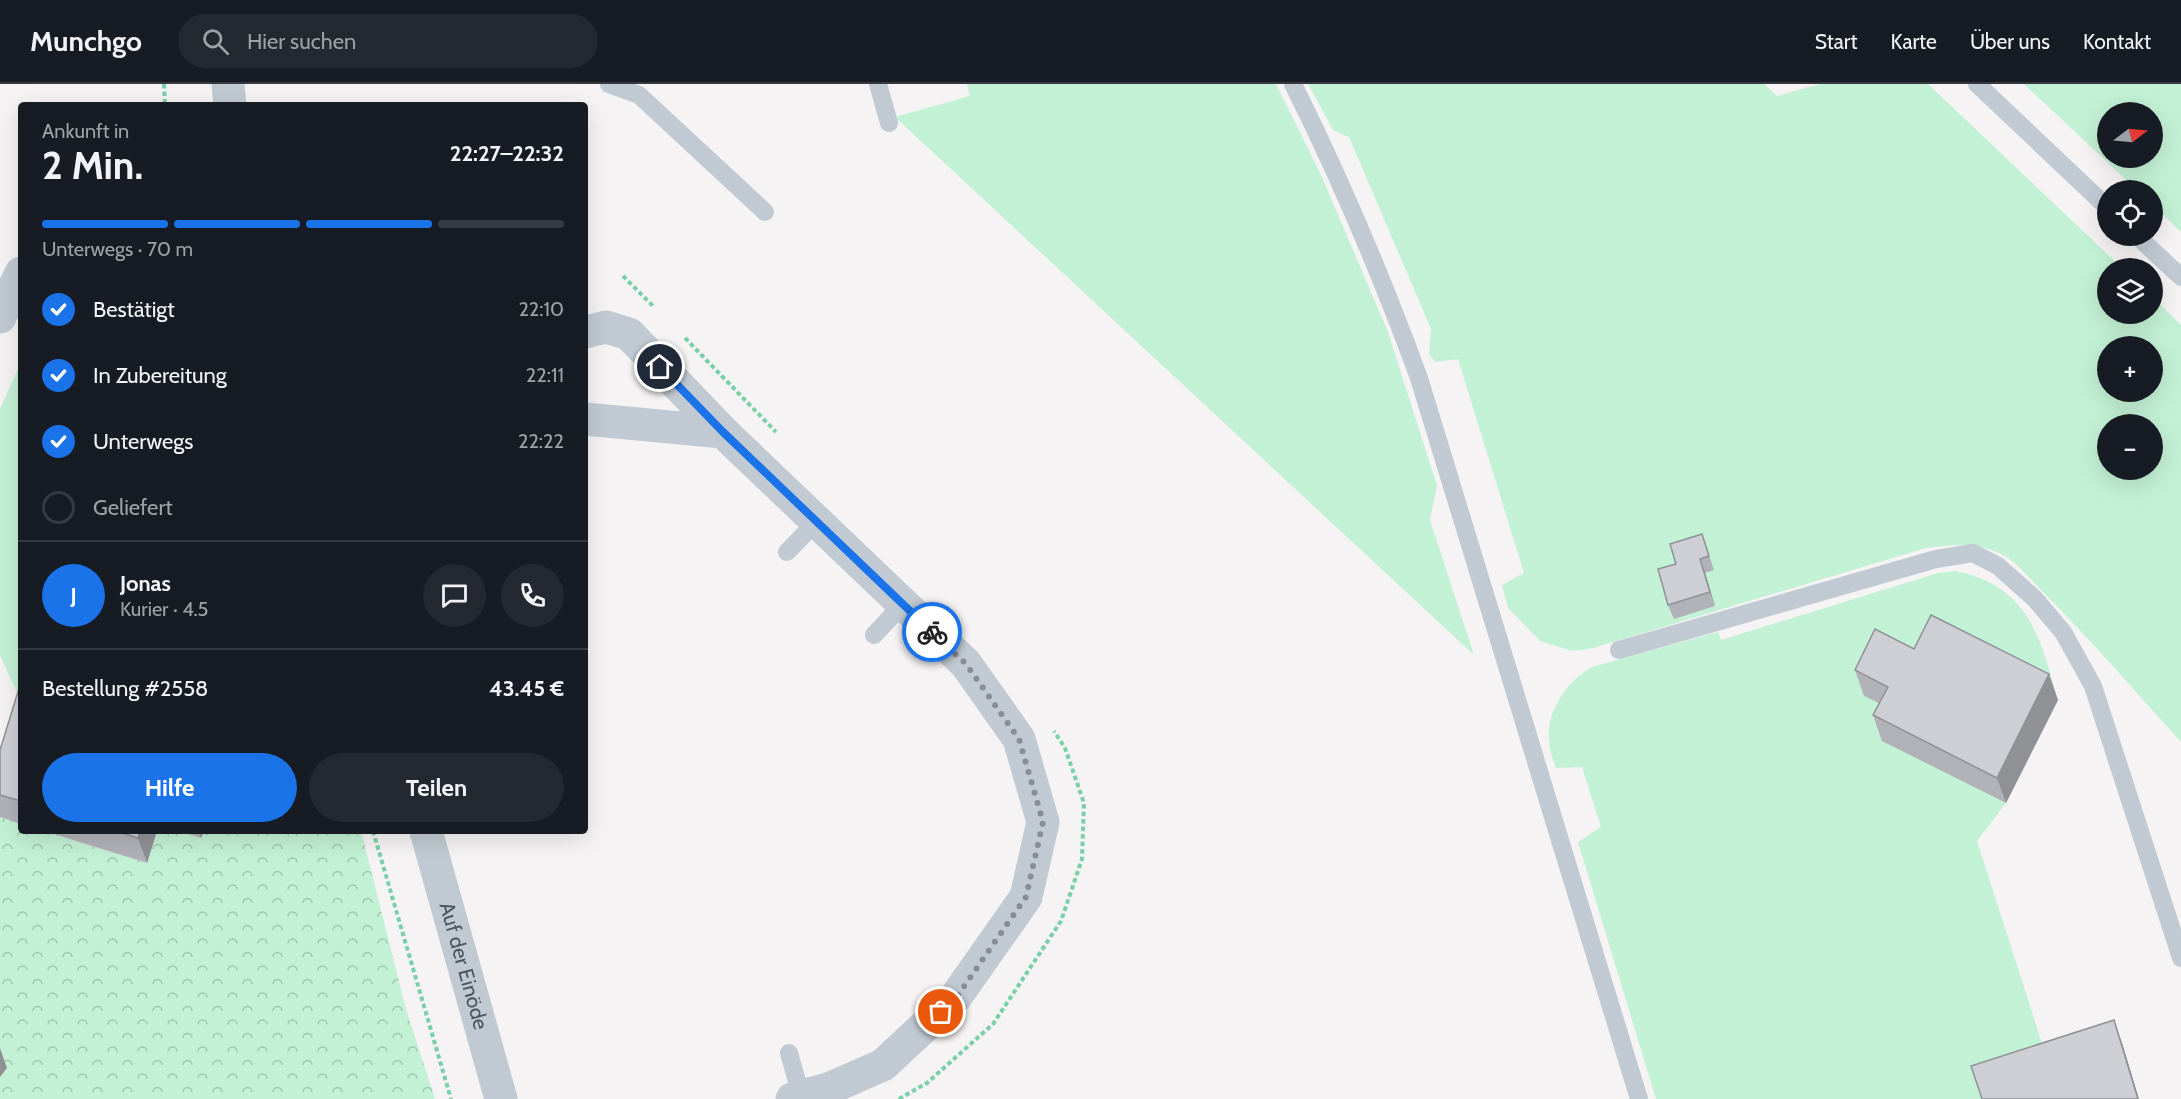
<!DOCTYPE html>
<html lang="de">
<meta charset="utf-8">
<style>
:root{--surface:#171b24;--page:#242831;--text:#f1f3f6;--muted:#9ea1a6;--line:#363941;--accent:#1a73e8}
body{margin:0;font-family:Cabin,sans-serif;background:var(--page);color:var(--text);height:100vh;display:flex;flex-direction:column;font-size:22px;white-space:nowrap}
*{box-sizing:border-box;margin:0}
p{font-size:20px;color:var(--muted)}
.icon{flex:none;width:33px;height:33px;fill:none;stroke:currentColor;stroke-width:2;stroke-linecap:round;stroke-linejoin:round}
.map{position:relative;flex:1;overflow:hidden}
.sheet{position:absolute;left:18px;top:18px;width:570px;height:732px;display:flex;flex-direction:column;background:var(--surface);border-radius:6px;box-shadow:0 6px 24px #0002}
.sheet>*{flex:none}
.needle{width:39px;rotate:74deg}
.tools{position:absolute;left:2097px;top:18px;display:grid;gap:12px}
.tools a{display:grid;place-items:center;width:66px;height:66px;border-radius:50%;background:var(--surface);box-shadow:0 6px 24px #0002;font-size:30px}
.pin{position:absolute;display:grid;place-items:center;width:51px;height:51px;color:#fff;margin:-26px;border:3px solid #fff;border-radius:50%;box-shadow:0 2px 6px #0007}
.courier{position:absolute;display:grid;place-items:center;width:60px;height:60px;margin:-30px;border:4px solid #1a73e8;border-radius:50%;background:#fff;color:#222;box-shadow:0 2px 8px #0007}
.headline em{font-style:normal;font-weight:700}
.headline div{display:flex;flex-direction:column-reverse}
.headline{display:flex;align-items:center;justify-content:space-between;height:102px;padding:0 24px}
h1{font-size:39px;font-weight:700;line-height:45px}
.bar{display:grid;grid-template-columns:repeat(4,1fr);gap:9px 6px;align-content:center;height:72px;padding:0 24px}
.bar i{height:8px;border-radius:4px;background:var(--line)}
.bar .on{background:var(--accent)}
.bar p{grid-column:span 4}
.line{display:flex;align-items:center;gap:15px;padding:0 24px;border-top:2px solid var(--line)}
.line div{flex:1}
.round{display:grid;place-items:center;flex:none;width:63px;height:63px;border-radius:32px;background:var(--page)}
ol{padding:0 24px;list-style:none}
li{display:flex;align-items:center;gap:18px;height:66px}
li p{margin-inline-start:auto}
li .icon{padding:6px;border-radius:50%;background:var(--accent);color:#fff;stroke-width:4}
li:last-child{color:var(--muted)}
li i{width:33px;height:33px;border:3px solid var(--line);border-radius:50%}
.primary-button{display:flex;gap:12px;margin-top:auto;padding:12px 24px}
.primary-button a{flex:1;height:69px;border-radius:36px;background:var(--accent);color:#fff;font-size:24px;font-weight:700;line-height:69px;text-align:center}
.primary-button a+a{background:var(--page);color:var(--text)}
header{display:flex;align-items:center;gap:36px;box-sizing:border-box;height:84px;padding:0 30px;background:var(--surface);border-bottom:2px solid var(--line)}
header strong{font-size:28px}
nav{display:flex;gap:33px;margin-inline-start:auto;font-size:21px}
.search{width:420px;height:54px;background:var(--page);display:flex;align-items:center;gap:15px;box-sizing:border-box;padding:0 21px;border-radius:33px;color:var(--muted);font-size:22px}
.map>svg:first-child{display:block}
.green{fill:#c3f1d5;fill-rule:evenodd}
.forest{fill:url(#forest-crowns)}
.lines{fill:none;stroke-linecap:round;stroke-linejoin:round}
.path{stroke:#7ad0a6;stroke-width:4;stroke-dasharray:4.5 3;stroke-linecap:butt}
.service{stroke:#c1cad2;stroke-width:18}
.minor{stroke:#c1cad2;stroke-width:33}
.wall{fill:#b0b2b7}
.shaded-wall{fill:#909195}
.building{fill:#cdcfd5;stroke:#909195;stroke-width:1.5}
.done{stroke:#868d94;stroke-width:6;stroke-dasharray:0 10.8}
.route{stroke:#1a73e8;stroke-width:8}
.labels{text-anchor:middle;stroke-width:4.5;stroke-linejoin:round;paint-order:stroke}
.street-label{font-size:21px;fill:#4a5661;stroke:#fff}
</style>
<header>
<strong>Munchgo</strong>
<div class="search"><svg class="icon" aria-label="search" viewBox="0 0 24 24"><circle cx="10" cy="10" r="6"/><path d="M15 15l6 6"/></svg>Hier suchen</div>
<nav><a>Start</a><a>Karte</a><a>Über uns</a><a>Kontakt</a></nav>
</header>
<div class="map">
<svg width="2181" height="1015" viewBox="0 0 2181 1015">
<defs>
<pattern id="forest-crowns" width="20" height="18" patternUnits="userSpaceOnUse" patternTransform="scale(1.5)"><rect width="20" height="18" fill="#c3f1d5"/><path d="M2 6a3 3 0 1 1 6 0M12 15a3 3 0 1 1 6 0" fill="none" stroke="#a0c6b0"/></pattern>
</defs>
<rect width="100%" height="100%" fill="#f5f3f3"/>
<path class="green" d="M 967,0 L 1276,0 L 1321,91 L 1388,248 L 1437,402 L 1430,436 L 1474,571 L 895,33 L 970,12 Z
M 1308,0 L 1764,0 L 1777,12 L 1820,0 L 1928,0 L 2122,184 L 2108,184 L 2108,230 L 2152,230 L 2153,214 L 2181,241 L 2181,658 C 2135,607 2090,555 2042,507 C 2030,495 2016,477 2001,470 C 1977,458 1953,460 1926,464 L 1593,564 L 1572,567 L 1540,557 L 1508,524 L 1502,501 L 1524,489 L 1458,275 L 1436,278 L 1429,271 L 1431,245 L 1349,53 L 1333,46 ZM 2108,262 L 2152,262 L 2152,308 L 2108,308 ZM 2108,340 L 2152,340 L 2152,386 L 2108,386 Z
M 2024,0 L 2181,0 L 2181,148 L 2153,121 L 2152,106 L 2137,106 ZM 2108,28 L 2152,28 L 2152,74 L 2108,74 Z
M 21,278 L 21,618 L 0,571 L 0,325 Z
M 1956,487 C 2030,503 2039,552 2058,616 L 1941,556 L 1883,657 L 2006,719 L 1977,757 L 2050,984 L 1983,1015 L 1656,1015 L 1578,758 L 1601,743 L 1582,683 L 1556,684 C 1553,675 1549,666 1549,656 C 1546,627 1568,596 1592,583 L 1718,548 L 1721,556 L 1938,489 Z"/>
<path class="forest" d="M 0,733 L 21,740 L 21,747 L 44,747 L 147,779 L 157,747 L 178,747 L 201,754 L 204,747 L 361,747 L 406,925 L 435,1015 L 0,1015 L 0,993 L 7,984 L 0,978 Z"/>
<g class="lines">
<path class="path" d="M 164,0 L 165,21
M 623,192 L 654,223
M 685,254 L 776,348
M 373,747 L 451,1015
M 899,1015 L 927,999 L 993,940 L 1061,837 L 1082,775 L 1084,719 L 1065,664 L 1054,647"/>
<path class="service" d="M 609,0 L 639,11 L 765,128
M 878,0 L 889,39
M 1293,0 C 1341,96 1382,193 1419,294 L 1639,1015
M 1977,0 L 2108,124
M 2137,152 L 2181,193
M 787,468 L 816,438
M 874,551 L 903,520
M 1619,566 L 1936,475 L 1973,469 L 1998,482 L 2035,515 L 2063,548 L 2093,602 L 2181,874
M 789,969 L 802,1015"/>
<g class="minor">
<path d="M 228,0 L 230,21"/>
<path d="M 0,233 L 21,189"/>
<path d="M 585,248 L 606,243 L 629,250 L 723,348 L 966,580 L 1019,655 L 1043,738 L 1026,813 L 955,914 L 883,981 L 828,1005 L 792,1015"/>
<path d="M 585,335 L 723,348"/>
<path id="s1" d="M 426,747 L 501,1015"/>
</g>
</g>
<path class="wall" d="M 1702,450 L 1714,486 L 1705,489 L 1715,522 L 1674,535 L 1668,521 L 1676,480 Z
M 1914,565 L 2058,616 L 2006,719 L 1882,657 L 1873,631 L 1879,619 L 1864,612 L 1855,586 Z
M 21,598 L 21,740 L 0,733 L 0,666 Z
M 44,747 L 157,747 L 147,779 Z
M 178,747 L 204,747 L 201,754 Z"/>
<path class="shaded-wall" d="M 1700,475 L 1705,489 L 1715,522 L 1710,508 Z
M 2049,590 L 2058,616 L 2006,719 L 1997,694 Z
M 140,747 L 157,747 L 147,779 L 138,754 Z
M 199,747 L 204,747 L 201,754 Z
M 2114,936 L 2123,962 L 2139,1015 L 2138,1015 Z
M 0,964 L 7,984 L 0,993 Z"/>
<path class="building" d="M 1702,450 L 1709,472 L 1700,475 L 1710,508 L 1668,521 L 1658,485 L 1676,480 L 1670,460 Z
M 1931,531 L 2049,590 L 1997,694 L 1873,631 L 1888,603 L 1855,586 L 1875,545 L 1914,565 Z
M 21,598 L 21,717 L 0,711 L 0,666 Z
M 116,747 L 140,747 L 138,754 Z
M 2114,936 L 2138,1015 L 1982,1015 L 1971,982 Z"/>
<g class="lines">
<path class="done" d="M 932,548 L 966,580 L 1019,655 L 1043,738 L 1026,813 L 956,914 L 941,928"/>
<path class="route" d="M 660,283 L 723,348 L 932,548"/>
</g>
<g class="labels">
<g class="street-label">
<text dy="7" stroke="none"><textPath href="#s1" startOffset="140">Auf der Einöde</textPath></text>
</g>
</g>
</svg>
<div class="tools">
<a><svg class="needle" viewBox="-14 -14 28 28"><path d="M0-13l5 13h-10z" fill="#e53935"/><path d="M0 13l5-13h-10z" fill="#9ea1a6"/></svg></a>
<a><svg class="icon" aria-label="locate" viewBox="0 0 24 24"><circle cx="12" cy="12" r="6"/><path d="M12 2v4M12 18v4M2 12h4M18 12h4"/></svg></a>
<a><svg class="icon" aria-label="layers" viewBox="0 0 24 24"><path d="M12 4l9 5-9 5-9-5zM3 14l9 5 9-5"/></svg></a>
<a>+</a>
<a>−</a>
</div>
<div class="pin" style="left:941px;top:928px;background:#ea580c"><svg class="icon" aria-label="bag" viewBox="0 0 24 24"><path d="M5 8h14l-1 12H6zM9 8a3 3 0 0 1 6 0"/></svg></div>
<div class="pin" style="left:660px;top:283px;background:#1f2937"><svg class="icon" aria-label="home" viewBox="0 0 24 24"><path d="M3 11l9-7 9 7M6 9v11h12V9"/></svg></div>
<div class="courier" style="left:932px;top:548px"><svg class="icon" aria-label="bike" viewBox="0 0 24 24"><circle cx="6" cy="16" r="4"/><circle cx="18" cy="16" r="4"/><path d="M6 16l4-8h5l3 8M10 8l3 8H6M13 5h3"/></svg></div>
<section class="sheet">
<div class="headline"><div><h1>2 Min.</h1><p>Ankunft in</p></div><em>22:27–22:32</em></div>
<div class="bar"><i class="on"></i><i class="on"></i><i class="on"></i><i></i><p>Unterwegs · 70 m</p></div>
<ol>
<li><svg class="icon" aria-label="check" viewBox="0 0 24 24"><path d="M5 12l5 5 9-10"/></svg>Bestätigt<p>22:10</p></li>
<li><svg class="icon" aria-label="check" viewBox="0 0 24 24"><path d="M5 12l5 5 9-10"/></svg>In Zubereitung<p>22:11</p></li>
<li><svg class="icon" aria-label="check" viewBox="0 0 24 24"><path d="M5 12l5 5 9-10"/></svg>Unterwegs<p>22:22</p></li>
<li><i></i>Geliefert</li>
</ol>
<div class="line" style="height:108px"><b class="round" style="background:var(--accent);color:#fff">J</b><div><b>Jonas</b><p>Kurier · 4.5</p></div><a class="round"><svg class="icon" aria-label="chat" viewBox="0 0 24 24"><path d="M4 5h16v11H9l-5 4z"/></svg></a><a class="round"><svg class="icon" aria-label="phone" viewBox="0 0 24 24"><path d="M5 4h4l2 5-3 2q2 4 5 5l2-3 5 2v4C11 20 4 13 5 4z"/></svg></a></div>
<div class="line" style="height:78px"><div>Bestellung #2558</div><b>43.45 €</b></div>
<div class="primary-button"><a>Hilfe</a><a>Teilen</a></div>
</section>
</div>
